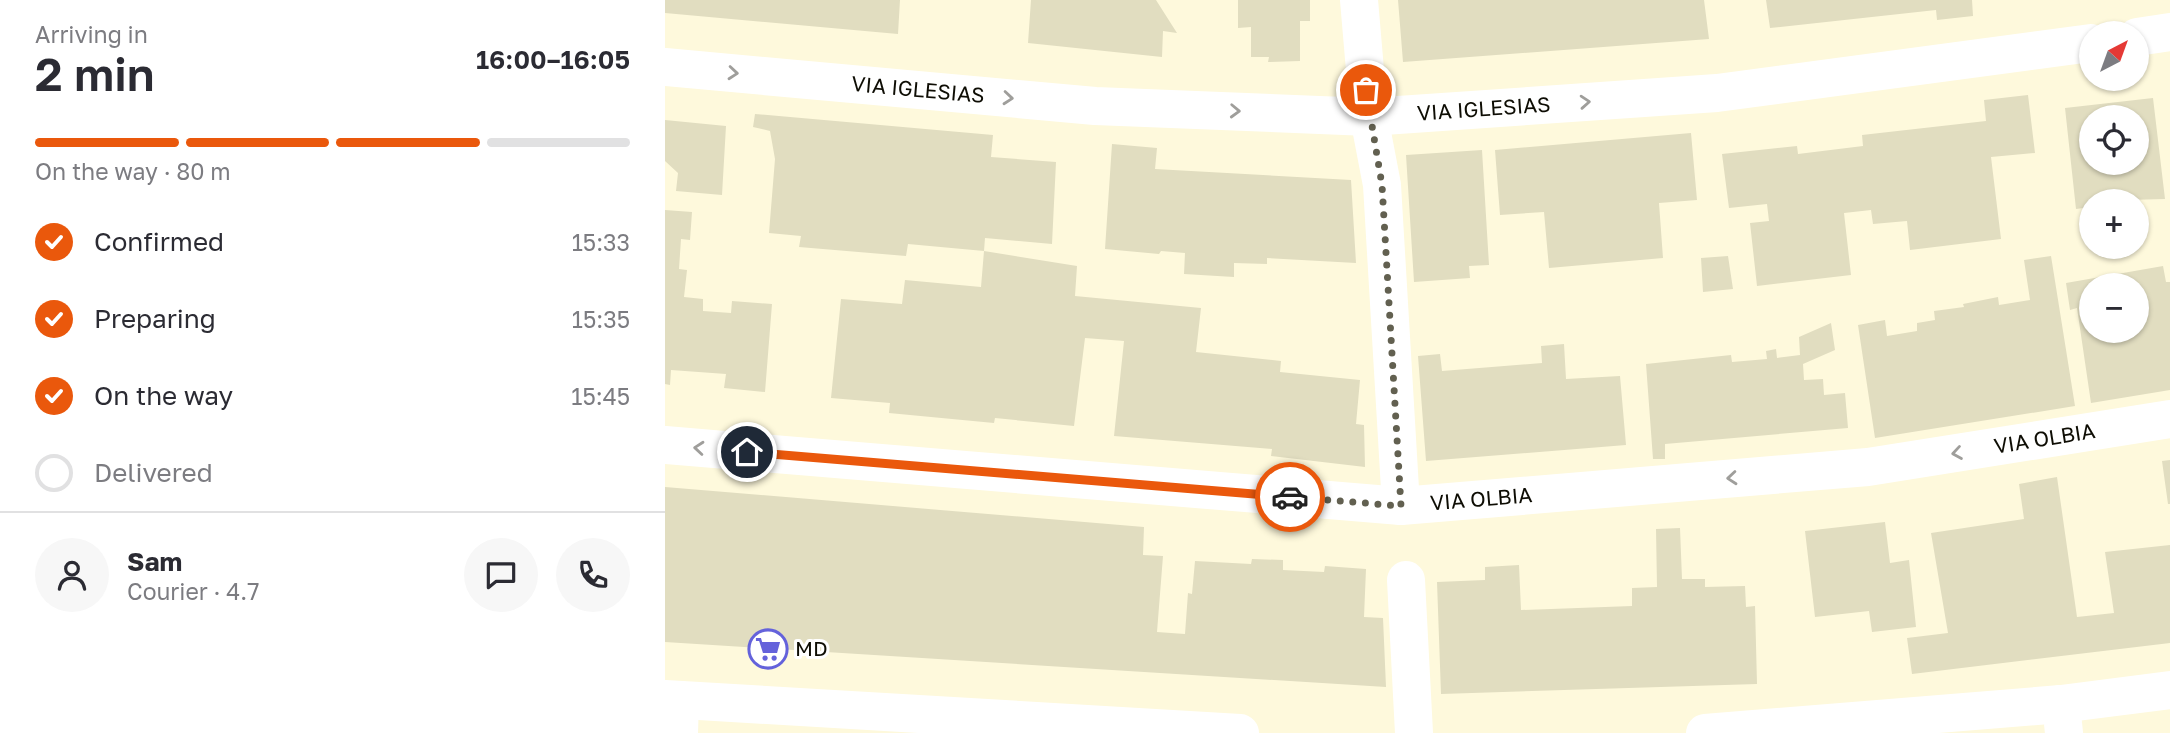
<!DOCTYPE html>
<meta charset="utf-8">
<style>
:root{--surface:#fff;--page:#f7f7f7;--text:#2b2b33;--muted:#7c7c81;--line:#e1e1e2;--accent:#ea580c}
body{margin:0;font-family:"Golos Text",sans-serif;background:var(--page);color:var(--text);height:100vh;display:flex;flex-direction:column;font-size:26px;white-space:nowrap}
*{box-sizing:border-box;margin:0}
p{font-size:23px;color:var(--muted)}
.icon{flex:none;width:38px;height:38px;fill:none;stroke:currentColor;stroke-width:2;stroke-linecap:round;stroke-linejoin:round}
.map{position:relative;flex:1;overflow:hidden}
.details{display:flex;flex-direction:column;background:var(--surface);width:665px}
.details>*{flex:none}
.needle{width:46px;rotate:41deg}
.fabs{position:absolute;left:1414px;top:21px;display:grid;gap:14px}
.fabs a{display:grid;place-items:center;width:70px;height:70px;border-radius:50%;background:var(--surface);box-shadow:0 2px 5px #0004;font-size:35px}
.pin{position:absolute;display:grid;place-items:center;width:60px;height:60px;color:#fff;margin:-30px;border:4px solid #fff;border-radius:50%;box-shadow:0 2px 7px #0007}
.courier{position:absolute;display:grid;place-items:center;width:70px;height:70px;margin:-35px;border:5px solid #ea580c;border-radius:50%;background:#fff;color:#222;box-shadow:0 2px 9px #0007}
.summary em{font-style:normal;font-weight:600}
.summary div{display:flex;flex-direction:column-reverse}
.summary{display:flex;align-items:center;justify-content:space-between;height:119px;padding:0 35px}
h1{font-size:46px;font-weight:600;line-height:52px}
.bar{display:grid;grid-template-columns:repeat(4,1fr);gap:10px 7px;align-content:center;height:84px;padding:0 35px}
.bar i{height:9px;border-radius:5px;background:var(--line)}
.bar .on{background:var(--accent)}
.bar p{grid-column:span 4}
.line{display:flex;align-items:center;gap:18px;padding:0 35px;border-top:2px solid var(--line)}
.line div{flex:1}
.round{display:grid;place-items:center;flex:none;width:74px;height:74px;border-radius:37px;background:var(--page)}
ol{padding:0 35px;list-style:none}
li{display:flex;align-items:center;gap:21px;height:77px}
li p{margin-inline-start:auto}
li .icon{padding:7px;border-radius:50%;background:var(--accent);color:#fff;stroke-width:4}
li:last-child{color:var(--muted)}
li i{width:38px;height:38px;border:4px solid var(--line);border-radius:50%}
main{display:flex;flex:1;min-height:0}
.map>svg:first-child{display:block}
.building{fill:#e1ddc0;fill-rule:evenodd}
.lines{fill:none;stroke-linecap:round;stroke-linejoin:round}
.minor{stroke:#fff;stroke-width:38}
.tertiary{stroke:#fff;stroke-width:38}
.oneway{stroke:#9f9e9b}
.done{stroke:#626050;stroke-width:7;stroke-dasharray:0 12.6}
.route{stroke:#ea580c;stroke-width:9}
.labels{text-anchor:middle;stroke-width:6;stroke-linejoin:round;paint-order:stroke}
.street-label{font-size:21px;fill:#0e0d04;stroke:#fff}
.poi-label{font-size:21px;fill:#0e0d04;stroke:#fff;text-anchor:start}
</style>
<main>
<section class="details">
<div class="summary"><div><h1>2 min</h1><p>Arriving in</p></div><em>16:00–16:05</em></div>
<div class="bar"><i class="on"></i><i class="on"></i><i class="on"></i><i></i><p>On the way · 80 m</p></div>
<ol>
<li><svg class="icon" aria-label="check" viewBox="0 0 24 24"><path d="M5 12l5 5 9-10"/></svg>Confirmed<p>15:33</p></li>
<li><svg class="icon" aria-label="check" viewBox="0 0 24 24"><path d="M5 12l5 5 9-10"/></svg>Preparing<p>15:35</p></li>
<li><svg class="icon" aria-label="check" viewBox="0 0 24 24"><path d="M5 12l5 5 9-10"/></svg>On the way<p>15:45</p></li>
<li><i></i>Delivered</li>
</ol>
<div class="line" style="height:126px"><a class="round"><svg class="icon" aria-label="person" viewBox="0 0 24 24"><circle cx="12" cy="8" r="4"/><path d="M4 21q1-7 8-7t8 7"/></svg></a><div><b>Sam</b><p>Courier · 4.7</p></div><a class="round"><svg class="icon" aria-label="chat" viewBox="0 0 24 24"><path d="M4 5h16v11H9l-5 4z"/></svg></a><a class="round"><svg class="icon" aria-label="phone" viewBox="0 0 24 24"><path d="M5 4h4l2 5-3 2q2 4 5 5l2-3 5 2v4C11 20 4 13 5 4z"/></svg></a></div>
</section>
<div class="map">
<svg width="1505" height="733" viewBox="0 0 1505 733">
<rect width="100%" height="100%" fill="#fef9dc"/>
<path class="building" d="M 0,0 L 235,0 L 233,34 L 0,13 Z
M 366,0 L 491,0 L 512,33 L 498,31 L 497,57 L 363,43 Z
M 573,0 L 645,0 L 645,21 L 635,21 L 635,61 L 603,62 L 604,57 L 586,57 L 586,27 L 573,28 Z
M 733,0 L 1039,0 L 1044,39 L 738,62 Z
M 1101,0 L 1307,0 L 1308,16 L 1272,20 L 1271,10 L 1105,28 Z
M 1363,95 L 1370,153 L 1326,157 L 1336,239 L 1245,250 L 1242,221 L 1208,224 L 1206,210 L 1179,213 L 1186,275 L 1092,286 L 1085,223 L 1104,221 L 1102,204 L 1064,208 L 1057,154 L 1132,146 L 1133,154 L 1198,146 L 1197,135 L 1321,121 L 1319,100 Z
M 1488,98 L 1500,199 L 1426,201 L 1426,207 L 1411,209 L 1400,108 ZM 1426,117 L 1472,117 L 1472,163 L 1426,163 Z
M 90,114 L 328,135 L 326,157 L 391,162 L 387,244 L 320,238 L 319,251 L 412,266 L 410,296 L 536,308 L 531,352 L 616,361 L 615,372 L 695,380 L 691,424 L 699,425 L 700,467 L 606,456 L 607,449 L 449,436 L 459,341 L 420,338 L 409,426 L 330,418 L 329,423 L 224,413 L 225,403 L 166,398 L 176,299 L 237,304 L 240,280 L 316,287 L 319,251 L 243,244 L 241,256 L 134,247 L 136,236 L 104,233 L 110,159 L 105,131 L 88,127 Z
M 0,120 L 61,126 L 57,195 L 11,191 L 13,173 L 0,161 Z
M 1026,133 L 1032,200 L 994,203 L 998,258 L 884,268 L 879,212 L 835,215 L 830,150 Z
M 447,144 L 492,148 L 490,169 L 686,180 L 691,263 L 602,258 L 602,264 L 569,263 L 569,277 L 519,274 L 520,253 L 496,251 L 494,254 L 440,249 Z
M 817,150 L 824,265 L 804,266 L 805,278 L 749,282 L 741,155 Z
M 0,210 L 27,212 L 25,240 L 16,239 L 14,269 L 22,270 L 19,297 L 38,299 L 38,311 L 66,313 L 67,301 L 107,304 L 100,392 L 59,388 L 61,374 L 6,370 L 5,385 L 0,384 Z
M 1063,256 L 1068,289 L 1038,292 L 1036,258 Z
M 1386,256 L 1410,406 L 1210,438 L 1193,325 L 1220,320 L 1222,336 L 1252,331 L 1252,323 L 1270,320 L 1269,311 L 1299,307 L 1298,304 L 1333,297 L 1334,305 L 1365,300 L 1359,260 Z
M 1498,266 L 1501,282 L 1505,282 L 1505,390 L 1426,403 L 1412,308 L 1405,310 L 1401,283 ZM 1426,285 L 1472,285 L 1472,331 L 1426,331 Z
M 1166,323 L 1170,350 L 1138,364 L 1139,380 L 1158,379 L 1159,395 L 1180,393 L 1183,428 L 1000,444 L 1000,459 L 988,459 L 981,364 L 1066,355 L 1067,362 L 1102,359 L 1101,351 L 1111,349 L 1112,358 L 1135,355 L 1134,337 Z
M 899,344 L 901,379 L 955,376 L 961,445 L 761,461 L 753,356 L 775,354 L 777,371 L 877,363 L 876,346 Z
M 1505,460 L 1505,504 L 1503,504 L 1497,461 Z
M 1392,477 L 1412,617 L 1449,613 L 1440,552 L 1505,545 L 1505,643 L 1247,674 L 1242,638 L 1283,633 L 1266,533 L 1359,519 L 1354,484 Z
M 0,487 L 479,527 L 478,555 L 498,556 L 492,632 L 520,634 L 523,593 L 527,594 L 530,561 L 586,564 L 587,559 L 618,560 L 618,570 L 659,572 L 660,566 L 701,569 L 699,617 L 718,618 L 721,687 L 0,642 Z
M 1220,522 L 1225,563 L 1244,560 L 1251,627 L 1207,632 L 1204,611 L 1150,617 L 1140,531 Z
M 1015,528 L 1017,579 L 1040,579 L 1040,587 L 1080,586 L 1081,607 L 1090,606 L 1092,684 L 776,694 L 772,582 L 820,580 L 820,567 L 854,565 L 856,610 L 967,606 L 967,588 L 992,587 L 991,529 Z"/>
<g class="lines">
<g class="minor">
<path d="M 694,0 L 704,117 L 717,185 L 736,506"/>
<path d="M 1472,37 L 1505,32"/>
<path id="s1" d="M 0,67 L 430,106 L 704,117 L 1052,93 L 1426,43"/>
<path id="s2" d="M 0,445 L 736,506 L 1203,467 L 1505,419"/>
<path d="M 741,580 L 749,733"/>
<path d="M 1396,704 L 1399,733"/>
<path d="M 14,733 L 15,700"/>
</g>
<path class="tertiary" d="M 0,699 L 575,733
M 1040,733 L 1396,704 L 1505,690"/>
</g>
<defs><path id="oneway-chevron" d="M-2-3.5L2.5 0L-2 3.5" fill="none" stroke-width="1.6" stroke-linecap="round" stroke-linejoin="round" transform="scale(1.75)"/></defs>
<g class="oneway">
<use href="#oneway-chevron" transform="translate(68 73) rotate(5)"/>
<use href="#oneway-chevron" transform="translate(343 98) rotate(5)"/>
<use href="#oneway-chevron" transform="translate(920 102) rotate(-4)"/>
<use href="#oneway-chevron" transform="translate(570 111) rotate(2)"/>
<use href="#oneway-chevron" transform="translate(34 448) rotate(-175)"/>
<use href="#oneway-chevron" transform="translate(1292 453) rotate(171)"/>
<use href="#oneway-chevron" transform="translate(1067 478) rotate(175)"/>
</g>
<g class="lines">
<path class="done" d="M 625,497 L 736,506 L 717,185 L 701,90"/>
<path class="route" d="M 82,452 L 625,497"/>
</g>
<defs>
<g id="supermarket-ring" transform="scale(2.0125)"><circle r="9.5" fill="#fff" stroke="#6462db" stroke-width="1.5"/><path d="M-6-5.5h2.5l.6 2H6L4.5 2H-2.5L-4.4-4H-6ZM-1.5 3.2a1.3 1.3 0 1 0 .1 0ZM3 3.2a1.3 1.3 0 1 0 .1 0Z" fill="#6462db"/></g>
</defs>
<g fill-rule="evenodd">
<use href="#supermarket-ring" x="103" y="649"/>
</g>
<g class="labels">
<g class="street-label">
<text dy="7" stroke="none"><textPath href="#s1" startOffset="254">VIA IGLESIAS</textPath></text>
<text dy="7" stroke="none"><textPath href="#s1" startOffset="821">VIA IGLESIAS</textPath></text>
<text dy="7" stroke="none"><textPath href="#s2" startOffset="1386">VIA OLBIA</textPath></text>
<text dy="7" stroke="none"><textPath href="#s2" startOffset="819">VIA OLBIA</textPath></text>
</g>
<g class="poi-label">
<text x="130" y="656">MD</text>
</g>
</g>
</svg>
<div class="fabs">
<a><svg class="needle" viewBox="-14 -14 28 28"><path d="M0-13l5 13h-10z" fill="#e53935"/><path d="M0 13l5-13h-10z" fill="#7c7c81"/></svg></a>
<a><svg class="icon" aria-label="locate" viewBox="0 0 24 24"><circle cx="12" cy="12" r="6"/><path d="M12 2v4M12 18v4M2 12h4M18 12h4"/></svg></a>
<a>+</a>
<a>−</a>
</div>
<div class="pin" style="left:701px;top:90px;background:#ea580c"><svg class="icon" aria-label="bag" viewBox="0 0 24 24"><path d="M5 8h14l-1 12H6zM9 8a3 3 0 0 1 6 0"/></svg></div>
<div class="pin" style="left:82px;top:452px;background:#1f2937"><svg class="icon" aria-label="home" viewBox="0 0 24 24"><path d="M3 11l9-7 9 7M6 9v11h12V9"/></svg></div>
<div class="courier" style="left:625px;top:497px"><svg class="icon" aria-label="car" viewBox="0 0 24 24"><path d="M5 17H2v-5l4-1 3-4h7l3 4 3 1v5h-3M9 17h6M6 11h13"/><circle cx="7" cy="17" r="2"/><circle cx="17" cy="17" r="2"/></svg></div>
</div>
</main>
